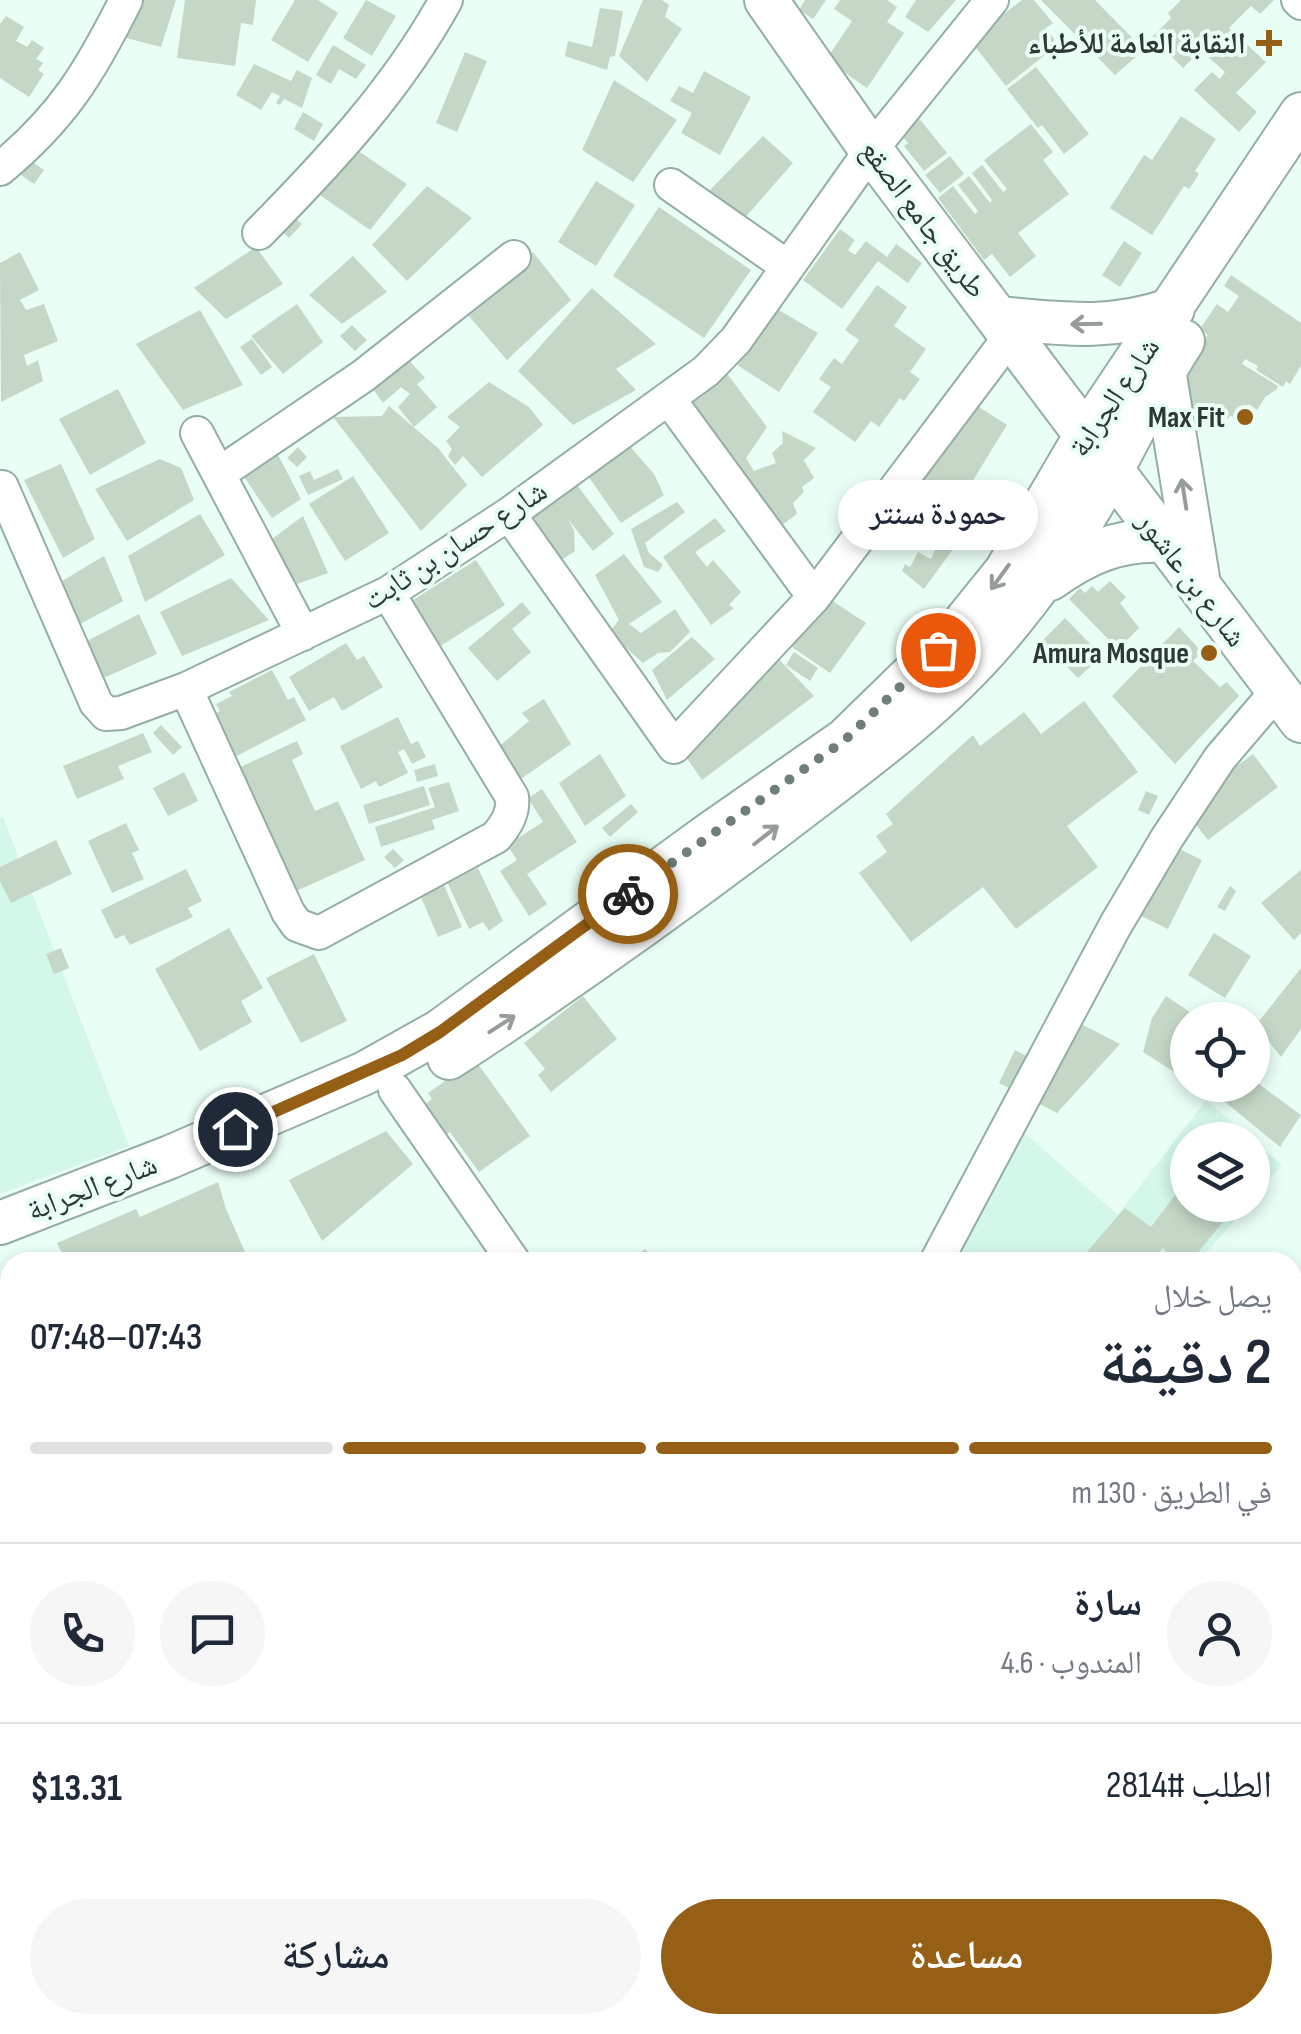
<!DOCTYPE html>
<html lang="ar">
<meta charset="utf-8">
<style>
:root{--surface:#fff;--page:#f6f6f7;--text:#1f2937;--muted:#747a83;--line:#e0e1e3;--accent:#955f16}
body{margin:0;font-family:"Sofia Sans Condensed","Noto Naskh Arabic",sans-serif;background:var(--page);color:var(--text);direction:rtl;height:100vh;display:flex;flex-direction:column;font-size:38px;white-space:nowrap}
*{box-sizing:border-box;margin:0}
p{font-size:32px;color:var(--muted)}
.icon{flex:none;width:55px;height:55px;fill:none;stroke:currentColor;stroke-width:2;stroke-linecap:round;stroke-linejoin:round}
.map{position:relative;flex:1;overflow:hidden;direction:ltr}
.details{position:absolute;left:0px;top:1252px;width:1302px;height:782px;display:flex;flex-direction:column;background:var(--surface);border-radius:30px 30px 0 0;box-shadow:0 5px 15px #0003;direction:rtl}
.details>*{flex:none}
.fabs{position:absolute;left:1170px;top:1002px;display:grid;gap:20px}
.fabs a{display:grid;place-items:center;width:100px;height:100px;border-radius:50%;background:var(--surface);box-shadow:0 5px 15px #0003;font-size:50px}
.pin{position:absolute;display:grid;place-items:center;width:85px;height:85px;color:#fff;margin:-42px;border:5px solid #fff;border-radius:50%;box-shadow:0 2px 10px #0007}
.courier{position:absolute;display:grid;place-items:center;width:100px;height:100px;margin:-50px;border:8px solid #955f16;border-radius:50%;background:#fff;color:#222;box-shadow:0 2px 12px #0007}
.bubble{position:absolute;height:70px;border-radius:35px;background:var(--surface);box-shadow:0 5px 15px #0003;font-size:32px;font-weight:600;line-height:70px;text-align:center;direction:rtl}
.head em{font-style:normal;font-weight:600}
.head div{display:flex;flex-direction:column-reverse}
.head{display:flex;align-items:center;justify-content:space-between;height:170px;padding:0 30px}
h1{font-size:65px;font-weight:600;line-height:75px}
.bar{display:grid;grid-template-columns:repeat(4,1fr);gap:15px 10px;align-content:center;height:120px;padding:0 30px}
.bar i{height:12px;border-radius:8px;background:var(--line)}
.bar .on{background:var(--accent)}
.bar p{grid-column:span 4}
.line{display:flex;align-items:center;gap:25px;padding:0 30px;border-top:2px solid var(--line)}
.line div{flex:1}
.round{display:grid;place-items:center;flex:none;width:105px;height:105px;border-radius:52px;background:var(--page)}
.cta{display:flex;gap:20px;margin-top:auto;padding:20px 30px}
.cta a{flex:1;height:115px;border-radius:60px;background:var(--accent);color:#fff;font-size:40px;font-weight:600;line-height:115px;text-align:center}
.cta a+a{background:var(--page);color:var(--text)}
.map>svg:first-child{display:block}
.built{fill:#d3f7e9}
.green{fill:#c4d7b1}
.building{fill:#c5d8c7}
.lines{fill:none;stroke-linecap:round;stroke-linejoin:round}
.minor-casing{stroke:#95aea4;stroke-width:36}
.major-casing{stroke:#95aea4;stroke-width:46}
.minor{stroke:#fff;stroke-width:32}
.major{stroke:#fff;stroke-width:42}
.oneway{stroke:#969c9a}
.done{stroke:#6f7e78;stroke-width:10;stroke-dasharray:0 18}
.route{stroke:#955f16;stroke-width:12}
.poi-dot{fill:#955f16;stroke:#e9fef5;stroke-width:4}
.labels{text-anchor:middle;stroke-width:8;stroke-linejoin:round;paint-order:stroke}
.poi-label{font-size:30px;font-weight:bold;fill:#2e3934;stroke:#e9fef5;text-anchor:end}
.street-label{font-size:30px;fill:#2e3934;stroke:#e9fef5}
</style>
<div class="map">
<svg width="1301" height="2034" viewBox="0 0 1301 2034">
<rect width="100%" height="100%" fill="#e9fef5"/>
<path class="built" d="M 3,817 L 129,1146 L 0,1194 L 0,818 Z
M 1206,1100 L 1282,1165 L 1253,1199 L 1252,1140 L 1188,1140 L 1188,1205 L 1248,1205 L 1198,1262 L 953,1262 L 1021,1130 L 1118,1215 Z"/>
<path class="green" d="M 1301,1342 L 1301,1532 L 1293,1539 L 1292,1348 Z"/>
<path class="building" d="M 137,0 L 176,0 L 161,47 L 126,38 Z
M 185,0 L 256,0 L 253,25 L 241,23 L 235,66 L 177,58 Z
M 295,0 L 318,0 L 338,13 L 308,62 L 271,40 Z
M 366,0 L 396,16 L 372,56 L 343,38 Z
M 643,0 L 662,0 L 669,5 L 665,17 L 682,29 L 647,82 L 619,56 Z
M 805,0 L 826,0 L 813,19 L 799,10 Z
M 840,0 L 887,0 L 897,7 L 887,22 L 904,33 L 867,88 L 826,60 L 852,21 L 834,9 Z
M 916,0 L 956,0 L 928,32 L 905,17 Z
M 1022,0 L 1034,0 L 1053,23 L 1046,28 L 1055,40 L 1043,49 L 1046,54 L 1006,86 L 970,40 Z
M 1041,0 L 1095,0 L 1144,50 L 1115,75 Z
M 1181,0 L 1274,0 L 1260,14 L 1251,6 L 1229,28 L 1266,62 L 1236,93 L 1257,112 L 1239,132 L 1194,90 L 1212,72 L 1220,79 L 1225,72 L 1205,54 L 1196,55 L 1183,68 L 1152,37 L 1171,18 L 1168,13 Z
M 600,8 L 623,11 L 615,56 L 610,57 L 607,70 L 565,56 L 568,41 L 592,47 Z
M 6,16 L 24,27 L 16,41 L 27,47 L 32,40 L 44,48 L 36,59 L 43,63 L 38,70 L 44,74 L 29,97 L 0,78 L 0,24 Z
M 333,45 L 366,65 L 356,79 L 339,69 L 331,84 L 316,75 Z
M 465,52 L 487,61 L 457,132 L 436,123 Z
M 254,64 L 291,81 L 297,70 L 312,78 L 302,108 L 284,99 L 280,105 L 276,103 L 280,96 L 272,92 L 261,110 L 236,95 Z
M 1036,67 L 1089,134 L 1064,154 L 1042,125 L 1038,128 L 1007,89 Z
M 704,71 L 751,97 L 720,155 L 681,133 L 692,113 L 670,101 L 679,86 L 693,93 Z
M 614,80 L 677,120 L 633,182 L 582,150 Z
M 303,112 L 323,124 L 314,141 L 294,129 Z
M 1181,116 L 1216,139 L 1195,171 L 1199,174 L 1189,189 L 1184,186 L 1152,235 L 1110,208 L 1144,155 L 1152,160 Z
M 918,117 L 947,153 L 924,171 L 904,146 L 908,143 L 899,132 Z
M 1031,124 L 1053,152 L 1043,160 L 1069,194 L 1018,233 L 1036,256 L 1010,277 L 992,254 L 984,260 L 938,198 L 953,186 L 975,214 L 978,211 L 958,185 L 969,176 L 990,203 L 992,200 L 972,173 L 982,165 L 1003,192 L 1007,189 L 984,160 Z
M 763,136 L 793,163 L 743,220 L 710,190 Z
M 351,146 L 407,184 L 370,230 L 317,193 Z
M 950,156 L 964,174 L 940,193 L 925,175 Z
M 31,161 L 44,170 L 34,184 L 21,175 Z
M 596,181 L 635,205 L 596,266 L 558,242 Z
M 427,186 L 472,218 L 407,281 L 372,245 Z
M 659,207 L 751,270 L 704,338 L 613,276 Z
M 294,217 L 302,224 L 289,238 L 282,231 Z
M 840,229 L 855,240 L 848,250 L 855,255 L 866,241 L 887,257 L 896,244 L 922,263 L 908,283 L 878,261 L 842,309 L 803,280 Z
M 1124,241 L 1142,253 L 1120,287 L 1102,275 Z
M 256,247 L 283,284 L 226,319 L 194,288 Z
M 20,252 L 39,290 L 20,300 L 26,310 L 44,304 L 58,341 L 24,355 L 27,366 L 38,360 L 43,381 L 1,402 L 0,263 Z
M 533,252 L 571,300 L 507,360 L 467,314 Z
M 353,256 L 387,292 L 342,324 L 309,295 Z
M 1231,275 L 1301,323 L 1301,366 L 1290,384 L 1286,381 L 1283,387 L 1256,370 L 1258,366 L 1245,359 L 1242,364 L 1278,386 L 1276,390 L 1265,397 L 1257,410 L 1249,404 L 1239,417 L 1230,416 L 1228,419 L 1216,412 L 1211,420 L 1206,418 L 1203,424 L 1187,408 L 1181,375 L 1208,335 L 1200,329 L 1217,304 L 1228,312 L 1239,296 L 1224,286 Z
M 877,285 L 907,307 L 894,326 L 926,349 L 910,372 L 920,379 L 904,401 L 900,398 L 879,427 L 871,421 L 855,442 L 813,412 L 831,387 L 819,379 L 834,358 L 842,364 L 859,340 L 845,330 Z
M 592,288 L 656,344 L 616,369 L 636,390 L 573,425 L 518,371 Z
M 297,304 L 323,342 L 283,374 L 251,336 Z
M 772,306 L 818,333 L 779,392 L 731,361 Z
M 200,310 L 243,385 L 183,410 L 136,344 Z
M 352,325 L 367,340 L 355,351 L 340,336 Z
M 252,339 L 272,367 L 261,375 L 240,347 Z
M 406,357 L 425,378 L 417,384 L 437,407 L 414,427 L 398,407 L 410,394 L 401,387 L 383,403 L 373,389 Z
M 722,367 L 767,427 L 746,458 L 754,471 L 776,463 L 772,453 L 783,443 L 782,431 L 816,448 L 804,460 L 814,478 L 802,487 L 804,492 L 793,503 L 797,514 L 775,530 L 681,401 Z
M 489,382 L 529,407 L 543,425 L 482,477 L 463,456 L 455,465 L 448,456 L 452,449 L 446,441 L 460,427 L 447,417 Z
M 118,389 L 146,443 L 90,475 L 59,419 Z
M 968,400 L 1007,425 L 956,508 L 916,484 Z
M 389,406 L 438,448 L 467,485 L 421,531 L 333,417 L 382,416 Z
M 627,443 L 654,474 L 664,495 L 621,523 L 583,469 Z
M 298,447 L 307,457 L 297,467 L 287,458 Z
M 277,453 L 301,499 L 272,518 L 244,477 Z
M 160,459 L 181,468 L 194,500 L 127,541 L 95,489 Z
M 61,464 L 95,539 L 63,558 L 24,480 Z
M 338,469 L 343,479 L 308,495 L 299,476 L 310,471 L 314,480 Z
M 353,476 L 389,533 L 345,561 L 309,504 Z
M 577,485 L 614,534 L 593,551 L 568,519 L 574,530 L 575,551 L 551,567 L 520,518 L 554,492 L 558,500 Z
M 677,502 L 685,512 L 645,543 L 649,553 L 663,565 L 658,572 L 644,567 L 631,529 Z
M 929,513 L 961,538 L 924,589 L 902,571 L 905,564 L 910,567 L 918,552 L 931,559 L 941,536 L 922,524 Z
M 200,514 L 225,555 L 145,602 L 128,556 Z
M 303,516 L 328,573 L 289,587 L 272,539 Z
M 715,518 L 726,531 L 695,552 L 707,567 L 713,560 L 741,592 L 729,605 L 734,608 L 711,625 L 663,557 Z
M 624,554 L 662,602 L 629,624 L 641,633 L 675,609 L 690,632 L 670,652 L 658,653 L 643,663 L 609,633 L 619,620 L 595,575 Z
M 104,556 L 123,601 L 80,624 L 71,610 L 60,606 L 62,581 Z
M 476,560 L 505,605 L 439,647 L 410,602 Z
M 231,578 L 269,620 L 182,656 L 160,612 Z
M 1110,581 L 1126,597 L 1120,603 L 1139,628 L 1118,649 L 1069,599 L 1080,588 L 1085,593 L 1092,586 L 1098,592 Z
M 828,598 L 866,623 L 830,673 L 792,647 Z
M 522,602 L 531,613 L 512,629 L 531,652 L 497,681 L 468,648 Z
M 139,614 L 157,654 L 97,681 L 81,644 Z
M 1065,618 L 1102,656 L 1078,678 L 1042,641 Z
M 1179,627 L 1202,652 L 1193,661 L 1220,687 L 1227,682 L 1239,696 L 1175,764 L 1112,696 Z
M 692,637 L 715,659 L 667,700 L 652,670 Z
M 346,643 L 357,660 L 364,656 L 383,687 L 342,711 L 334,697 L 309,711 L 289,677 Z
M 794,652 L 818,668 L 810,681 L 786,665 Z
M 776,656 L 814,696 L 702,780 L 682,751 Z
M 272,670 L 288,700 L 294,697 L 306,720 L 235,757 L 208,717 L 220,711 L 216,704 L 232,696 L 229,692 Z
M 544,699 L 571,744 L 518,781 L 496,749 L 529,721 L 522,713 Z
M 1084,701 L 1138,772 L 1067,826 L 1098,867 L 1016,929 L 983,887 L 911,942 L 859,873 L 887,852 L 876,836 L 893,824 L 886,814 L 973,735 L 980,746 L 1024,712 L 1041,734 Z
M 398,717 L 411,744 L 418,741 L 426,757 L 412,764 L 404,749 L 398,752 L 408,773 L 379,787 L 376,781 L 361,789 L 340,746 Z
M 161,725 L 182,747 L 173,755 L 153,733 Z
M 143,733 L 152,752 L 118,766 L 124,779 L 77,799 L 63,766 Z
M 297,741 L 303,754 L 292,760 L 315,811 L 338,801 L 365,860 L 292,893 L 234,770 Z
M 600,754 L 626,796 L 585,826 L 559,783 Z
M 1253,754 L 1278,787 L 1208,840 L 1182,807 Z
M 435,764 L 438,776 L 417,782 L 414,770 Z
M 184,772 L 198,801 L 168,816 L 153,788 Z
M 449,782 L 459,811 L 432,820 L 435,829 L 381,847 L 375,827 L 435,807 L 428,788 Z
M 424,786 L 430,805 L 369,824 L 363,805 Z
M 542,789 L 577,842 L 527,874 L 547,904 L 529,916 L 500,871 L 517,860 L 507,845 L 543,822 L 528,798 Z
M 1146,791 L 1158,796 L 1149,815 L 1138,810 Z
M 631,804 L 638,812 L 610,837 L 602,828 Z
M 126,823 L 139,850 L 132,853 L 144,879 L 112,893 L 88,841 Z
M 56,840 L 72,874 L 11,903 L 0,881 L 0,867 Z
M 1169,844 L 1202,860 L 1168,929 L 1135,913 Z
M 393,849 L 404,860 L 395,868 L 384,857 Z
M 478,868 L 503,921 L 489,931 L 483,922 L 469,929 L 447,882 Z
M 186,869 L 202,901 L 188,908 L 193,917 L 130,945 L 124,935 L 115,939 L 101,910 Z
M 1301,870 L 1301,933 L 1294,940 L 1261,903 Z
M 444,885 L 462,927 L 438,937 L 420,895 Z
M 1230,886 L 1236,891 L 1225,911 L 1217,907 Z
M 229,928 L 263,988 L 241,1001 L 252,1022 L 200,1051 L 155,969 Z
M 1214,933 L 1251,956 L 1225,998 L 1188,975 Z
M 61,948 L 69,968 L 54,974 L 46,954 Z
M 314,954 L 347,1021 L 301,1043 L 266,978 Z
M 1301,968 L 1301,1029 L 1281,1057 L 1256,1025 Z
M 583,996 L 617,1039 L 551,1092 L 538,1075 L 545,1069 L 524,1043 Z
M 1166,996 L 1202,1020 L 1188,1020 L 1188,1081 L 1143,1052 L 1152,1018 Z
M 1075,1021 L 1120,1044 L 1057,1113 L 999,1083 L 1015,1050 L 1051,1069 Z
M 475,1060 L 530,1136 L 479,1172 L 450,1132 L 438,1140 L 417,1110 L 432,1099 L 428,1093 Z
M 1252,1079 L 1301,1115 L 1280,1147 L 1219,1097 L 1229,1085 L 1252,1085 Z
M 386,1131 L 413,1164 L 322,1241 L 289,1180 Z
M 1252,1159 L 1265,1170 L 1252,1186 Z
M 1188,1178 L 1188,1205 L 1237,1205 L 1190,1262 L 1162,1262 L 1169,1254 L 1163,1248 L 1151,1262 L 1078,1262 L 1125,1208 L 1151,1227 Z
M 218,1182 L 226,1209 L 249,1261 L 66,1262 L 57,1243 L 136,1209 L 140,1217 Z
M 645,1249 L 656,1262 L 628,1262 Z
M 0,1308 L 10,1329 L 10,1364 L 0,1368 Z
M 1301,1705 L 1301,1792 L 1292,1798 L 1292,1711 Z
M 1301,1933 L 1301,2018 L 1292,2021 L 1292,1945 Z
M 170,2025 L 222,2025 L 227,2034 L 154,2034 Z
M 310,2025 L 345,2025 L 332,2034 L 308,2034 L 304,2029 Z
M 399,2025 L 434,2025 L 427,2034 L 401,2034 L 397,2026 Z
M 521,2025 L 574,2025 L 580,2034 L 540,2034 L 535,2027 L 527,2033 Z
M 582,2025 L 610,2025 L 597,2034 L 588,2034 Z
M 701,2025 L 749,2025 L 755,2034 L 707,2034 Z
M 754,2025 L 793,2025 L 796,2029 L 788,2034 L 760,2034 Z
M 923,2025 L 957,2025 L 944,2034 L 929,2034 Z
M 1017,2025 L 1084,2025 L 1071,2034 L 1004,2034 Z
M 1189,2025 L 1244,2025 L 1238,2034 L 1183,2034 Z"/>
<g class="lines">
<g class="minor-casing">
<path id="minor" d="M 1298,0 L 1301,3
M 0,169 C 63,117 90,72 126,0
M 671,185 L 788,267
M 259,233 C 330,161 397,89 446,0
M 669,399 L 814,597 L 1011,335
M 197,433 L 303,634
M 220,473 L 363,376 L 514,257
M 2,487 L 96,703 L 106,714 L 121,713 L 186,689 L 388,593 L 509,514 L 706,371 L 736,340 L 871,150 L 992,0
M 509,514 L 674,747 L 814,597
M 186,689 L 288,912 L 297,925 L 319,933 L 496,837 C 506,825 514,813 512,797 L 388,593
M 395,1090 L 514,1262
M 936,1262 L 1115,926 L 1167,838 L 1220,758 L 1277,691
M 0,1481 L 10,1477
M 1292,1559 L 1301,1553
M 1292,1582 L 1301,1592
M 0,1627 L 10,1626
M 0,1681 L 10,1710
M 1292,1703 L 1301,1696
M 1292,1846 L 1301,1839
M 510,2025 L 519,2034
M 879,2025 L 886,2034
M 982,2025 L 989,2034
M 1100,2025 L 1106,2034
M 1287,2025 L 1300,2034
M 67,2034 L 86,2025
M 276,2034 L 289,2025
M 434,2034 L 446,2025
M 633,2034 L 647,2025
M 825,2034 L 838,2025"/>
</g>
<g class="major-casing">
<path id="major" d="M 766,0 L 871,150 L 1301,721
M 998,318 C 1063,324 1110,331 1173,309
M 1164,370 L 1199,584
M 1050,579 C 1085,554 1118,539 1162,541
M 449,1058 C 569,980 686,896 800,809 C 868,757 938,706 994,641 C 1039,589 1077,533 1110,473 C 1135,429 1155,383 1183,341
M 0,1223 L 170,1157 L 365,1073 L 440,1031 L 707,836 L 845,740 L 960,628 L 1006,571 L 1086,435 L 1301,114"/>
</g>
<use href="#minor" class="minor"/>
<use href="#major" class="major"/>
</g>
<defs><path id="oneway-shaft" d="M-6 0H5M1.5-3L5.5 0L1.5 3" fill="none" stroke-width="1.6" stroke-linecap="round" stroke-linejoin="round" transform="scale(2.5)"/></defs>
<g class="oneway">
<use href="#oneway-shaft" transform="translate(1086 324) rotate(179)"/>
<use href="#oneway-shaft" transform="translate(1184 494) rotate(-99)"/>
<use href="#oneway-shaft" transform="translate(1000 577) rotate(126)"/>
<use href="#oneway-shaft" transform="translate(766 835) rotate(-38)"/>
<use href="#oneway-shaft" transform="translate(502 1024) rotate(-33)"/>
</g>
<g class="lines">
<path class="done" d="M 628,894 L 845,740 L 938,650"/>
<path class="route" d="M 235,1129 L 402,1055 L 440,1032 L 628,894"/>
</g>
<g class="poi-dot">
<path d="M1264 28h10v10h10v10h-10v10h-10v-10h-10v-10h10z"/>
<circle cx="1245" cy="417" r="10"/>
<circle cx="1209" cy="653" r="10"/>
</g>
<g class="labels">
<g class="poi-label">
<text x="1246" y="53">النقابة العامة للأطباء</text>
<text x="1225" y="427">Max Fit</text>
<text x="1189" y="663">Amura Mosque</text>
</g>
<g class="street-label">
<text transform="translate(924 219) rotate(53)" y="10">طريق جامع الصقع</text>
<text transform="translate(1114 397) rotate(-56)" y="10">شارع الجرابة</text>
<text transform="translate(455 545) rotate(-33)" y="10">شارع حسان بن ثابت</text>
<text transform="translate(1192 579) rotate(53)" y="10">شارع بن عاشور</text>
<text transform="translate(92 1187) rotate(-21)" y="10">شارع الجرابة</text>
</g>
</g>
</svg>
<div class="fabs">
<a><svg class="icon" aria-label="locate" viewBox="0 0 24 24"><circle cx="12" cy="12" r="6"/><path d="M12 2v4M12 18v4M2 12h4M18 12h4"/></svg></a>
<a><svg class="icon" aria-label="layers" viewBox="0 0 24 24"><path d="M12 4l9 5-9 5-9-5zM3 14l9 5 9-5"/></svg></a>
</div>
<div class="pin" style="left:938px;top:650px;background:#ea580c"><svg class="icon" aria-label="bag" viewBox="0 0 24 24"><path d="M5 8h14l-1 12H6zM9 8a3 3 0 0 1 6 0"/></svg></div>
<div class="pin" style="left:235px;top:1129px;background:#1f2937"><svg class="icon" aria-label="home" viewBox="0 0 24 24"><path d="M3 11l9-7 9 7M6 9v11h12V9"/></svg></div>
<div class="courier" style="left:628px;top:894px"><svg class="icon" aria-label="bike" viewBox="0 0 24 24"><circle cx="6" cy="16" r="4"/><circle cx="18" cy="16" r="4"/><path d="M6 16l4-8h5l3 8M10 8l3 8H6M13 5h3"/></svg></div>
<div class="bubble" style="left:838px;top:480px;width:200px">حمودة سنتر</div>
<section class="details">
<div class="head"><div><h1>2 دقيقة</h1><p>يصل خلال</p></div><em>07:43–07:48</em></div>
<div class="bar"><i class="on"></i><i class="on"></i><i class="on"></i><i></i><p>في الطريق · 130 m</p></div>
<div class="line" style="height:180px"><a class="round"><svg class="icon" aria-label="person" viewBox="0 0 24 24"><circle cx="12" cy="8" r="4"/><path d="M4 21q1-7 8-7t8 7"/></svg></a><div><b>سارة</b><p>المندوب · 4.6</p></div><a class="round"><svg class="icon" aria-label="chat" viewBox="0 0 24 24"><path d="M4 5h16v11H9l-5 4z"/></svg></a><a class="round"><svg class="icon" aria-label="phone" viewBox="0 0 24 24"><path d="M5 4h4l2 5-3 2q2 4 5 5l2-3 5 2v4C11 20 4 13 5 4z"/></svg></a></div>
<div class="line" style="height:130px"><div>الطلب #2814</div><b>$13.31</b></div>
<div class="cta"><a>مساعدة</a><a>مشاركة</a></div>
</section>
</div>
